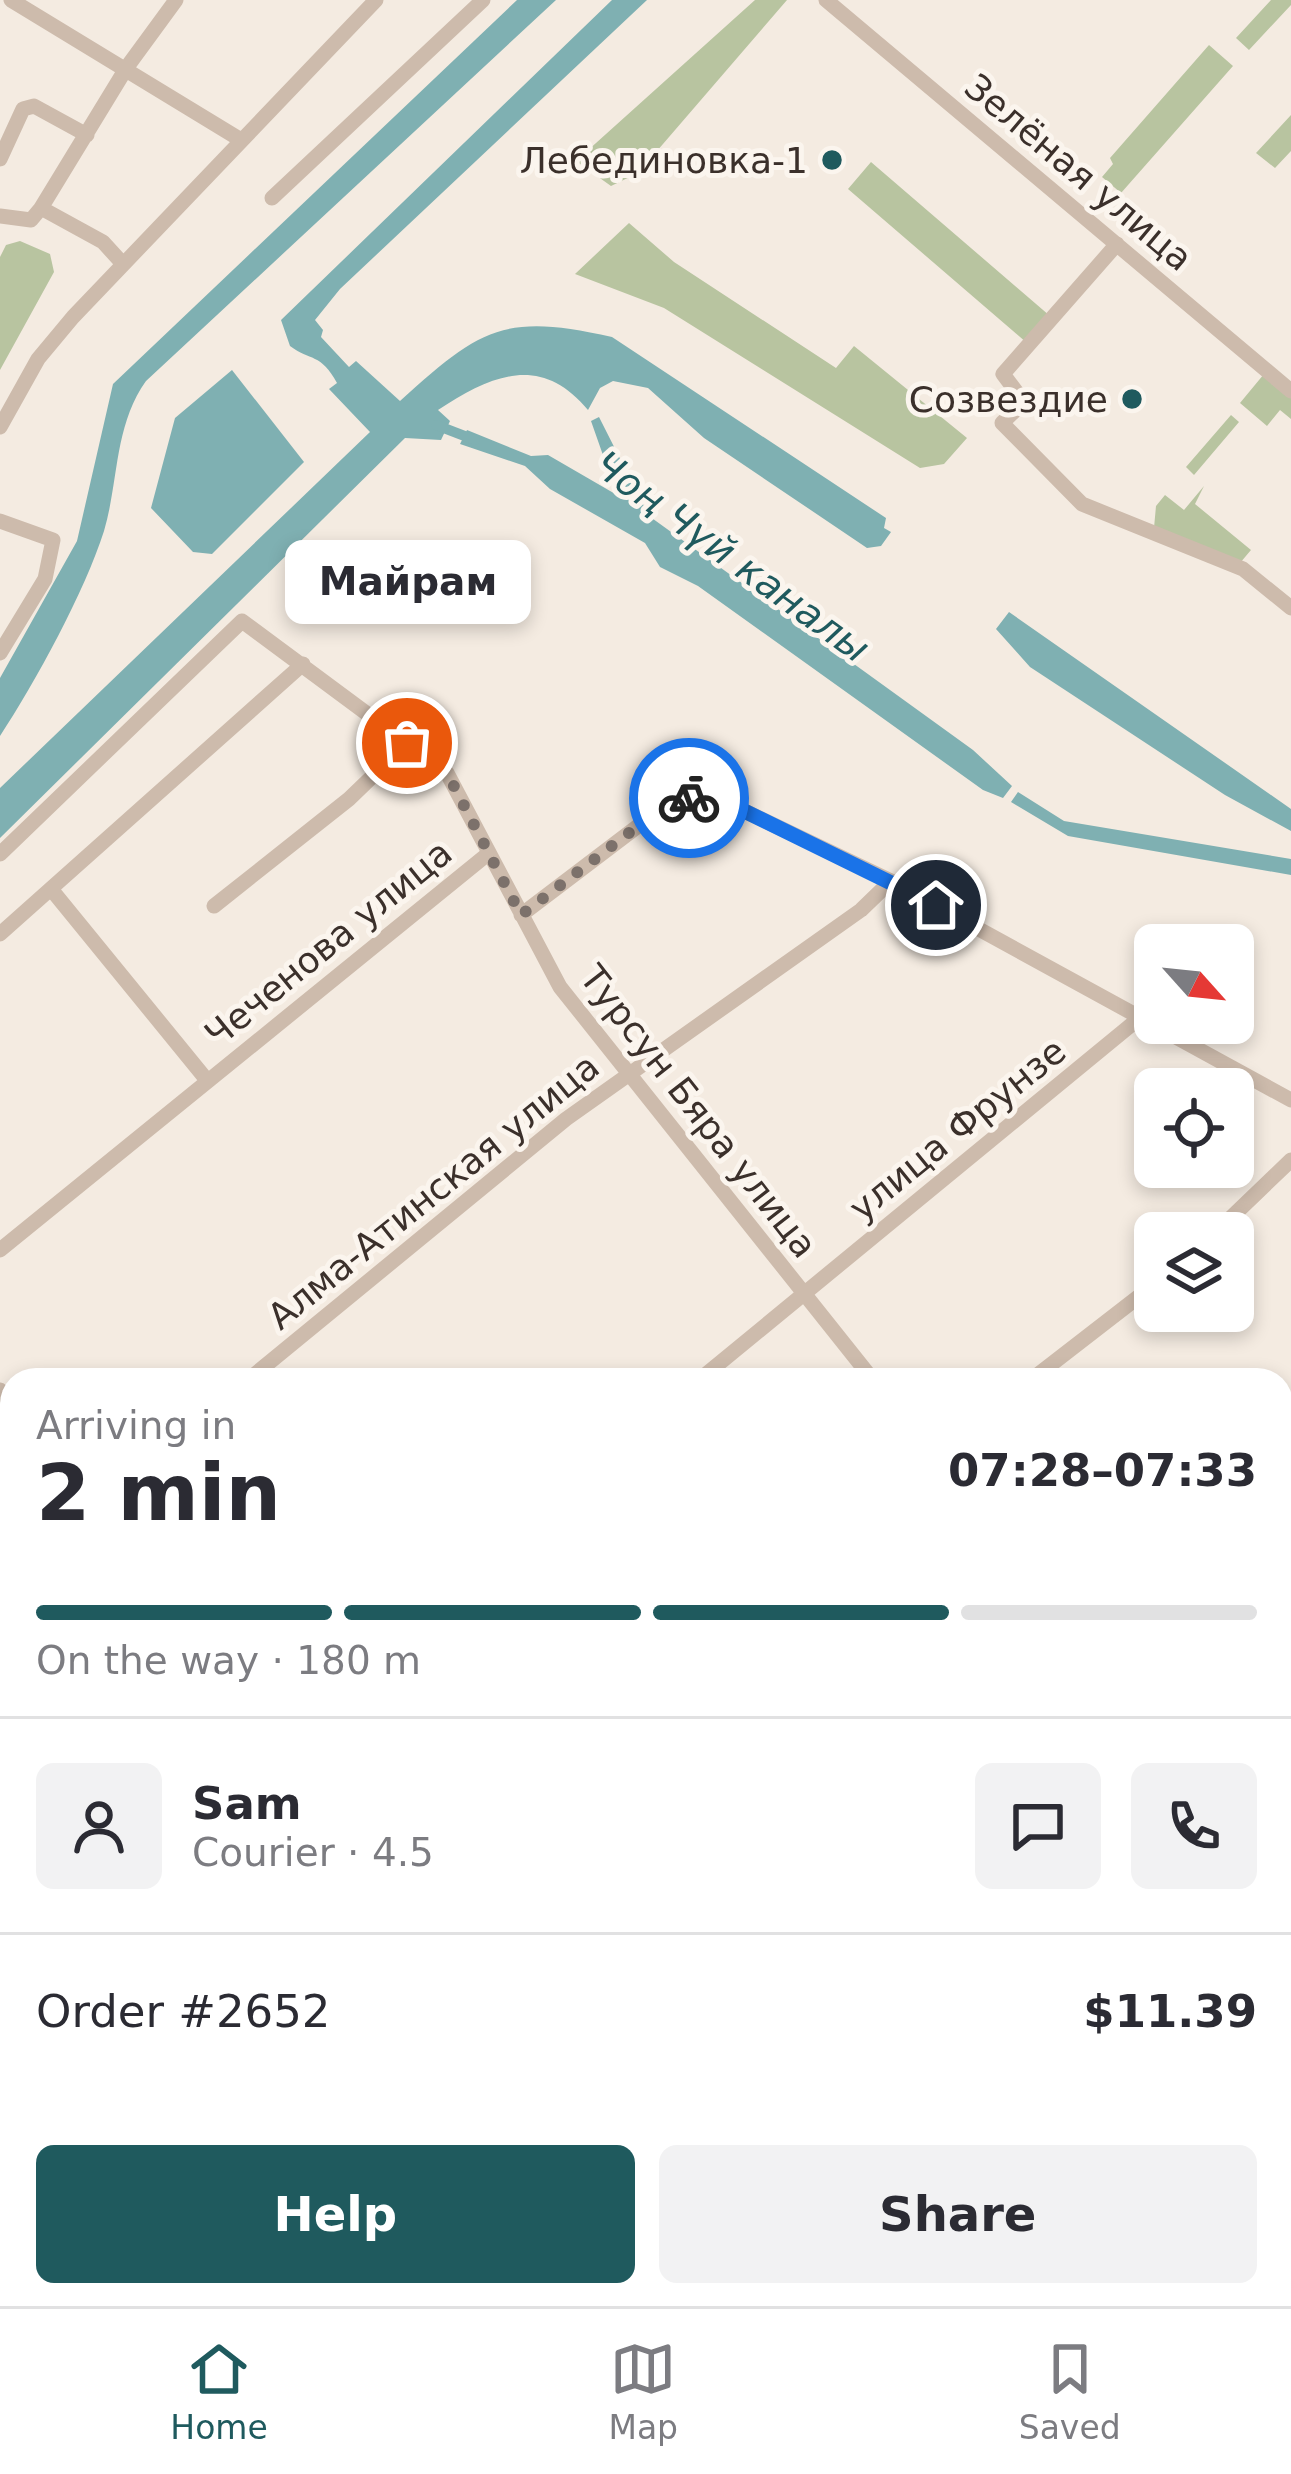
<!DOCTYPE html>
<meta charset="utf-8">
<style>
:root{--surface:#fff;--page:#f2f2f3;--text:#2b2b33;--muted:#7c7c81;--line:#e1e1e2;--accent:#1f5a5e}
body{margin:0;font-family:"DejaVu Sans",sans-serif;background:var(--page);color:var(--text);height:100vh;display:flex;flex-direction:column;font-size:45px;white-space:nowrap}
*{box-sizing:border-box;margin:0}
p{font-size:39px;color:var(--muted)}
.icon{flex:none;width:66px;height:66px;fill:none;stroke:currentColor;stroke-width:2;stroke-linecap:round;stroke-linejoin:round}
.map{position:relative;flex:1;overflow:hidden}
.drawer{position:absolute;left:0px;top:1368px;width:1293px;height:939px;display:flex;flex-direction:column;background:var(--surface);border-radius:36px 36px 0 0;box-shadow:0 6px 18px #0003}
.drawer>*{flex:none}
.needle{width:78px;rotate:117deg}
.tools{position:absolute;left:1134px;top:924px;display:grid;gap:24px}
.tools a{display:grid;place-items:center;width:120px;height:120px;border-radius:18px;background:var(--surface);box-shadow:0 6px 18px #0003;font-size:60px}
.pin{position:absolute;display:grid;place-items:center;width:102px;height:102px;color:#fff;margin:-51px;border:6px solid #fff;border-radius:50%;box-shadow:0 3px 12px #0007}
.courier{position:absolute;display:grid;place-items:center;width:120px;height:120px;margin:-60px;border:9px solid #1a73e8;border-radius:50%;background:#fff;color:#222;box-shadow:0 3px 15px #0007}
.bubble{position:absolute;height:84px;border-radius:18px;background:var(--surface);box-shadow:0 6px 18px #0003;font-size:39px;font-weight:700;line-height:84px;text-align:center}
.headline em{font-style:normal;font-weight:700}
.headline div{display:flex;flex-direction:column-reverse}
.headline{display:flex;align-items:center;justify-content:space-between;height:204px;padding:0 36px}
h1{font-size:78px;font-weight:700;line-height:90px}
.bar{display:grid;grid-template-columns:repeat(4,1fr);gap:18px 12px;align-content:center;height:144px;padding:0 36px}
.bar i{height:15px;border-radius:9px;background:var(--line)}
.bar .active{background:var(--accent)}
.bar p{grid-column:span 4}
.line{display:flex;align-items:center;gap:30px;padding:0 36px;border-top:3px solid var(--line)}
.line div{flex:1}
.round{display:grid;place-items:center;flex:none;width:126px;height:126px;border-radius:18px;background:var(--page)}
.action{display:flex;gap:24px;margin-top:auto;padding:24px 36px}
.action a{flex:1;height:138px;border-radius:18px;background:var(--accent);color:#fff;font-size:48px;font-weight:700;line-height:138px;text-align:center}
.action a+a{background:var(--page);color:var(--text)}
.tab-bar{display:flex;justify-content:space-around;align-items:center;height:168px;border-top:3px solid var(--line);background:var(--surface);font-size:33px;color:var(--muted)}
.tab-bar a{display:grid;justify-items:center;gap:6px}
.tab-bar .active{color:var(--accent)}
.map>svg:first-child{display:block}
.green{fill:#b8c4a0}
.water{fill:#7fb0b2}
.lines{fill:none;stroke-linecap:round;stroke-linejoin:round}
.canal{stroke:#7fb0b2;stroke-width:10}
.minor{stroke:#cdbbac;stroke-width:15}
.major{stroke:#7d675c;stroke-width:18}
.done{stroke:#7c716b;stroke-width:12;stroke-dasharray:0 21.6}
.route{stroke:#1a73e8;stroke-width:15}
.poi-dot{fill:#1f5a5e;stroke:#fbf5ee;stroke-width:4.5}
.labels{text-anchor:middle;stroke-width:10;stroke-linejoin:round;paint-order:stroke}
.poi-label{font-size:36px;fill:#3b302b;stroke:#fbf5ee;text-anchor:end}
.street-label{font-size:36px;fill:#3b302b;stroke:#fbf5ee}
.water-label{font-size:39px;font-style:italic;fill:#1f5a5e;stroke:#fbf5ee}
</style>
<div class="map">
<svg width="1291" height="2306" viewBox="0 0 1291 2306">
<rect width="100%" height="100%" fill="#f4ebe1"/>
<path class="green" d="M 755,0 L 787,0 L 638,173 L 611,186 L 576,161 Z
M 1271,0 L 1291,0 L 1291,5 L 1249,50 L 1236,38 Z
M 1209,45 L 1233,66 L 1121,193 L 1102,177 L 1113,164 L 1110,158 Z
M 1291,115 L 1291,151 L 1275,168 L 1256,153 Z
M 871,162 L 1050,316 L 1027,343 L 848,189 Z
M 629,223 L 674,262 L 836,368 L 854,346 L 967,438 L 944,464 L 920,468 L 664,308 L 575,274 Z
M 20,241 L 50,254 L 54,272 L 0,370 L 0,257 L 6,245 Z
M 1264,374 L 1291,396 L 1291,419 L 1280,410 L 1267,426 L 1240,403 Z
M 1231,415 L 1239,422 L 1194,475 L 1186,467 Z
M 1204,486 L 1195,504 L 1251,550 L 1240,563 L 1154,528 L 1156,506 L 1165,495 L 1184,510 Z"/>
<path class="water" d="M 517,0 L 556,0 L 146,381 C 114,426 119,480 104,531 C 85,591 35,683 0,736 L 0,678 L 77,541 L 113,384 Z
M 612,0 L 647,0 L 340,289 L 315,320 L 323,330 L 321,337 L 349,367 L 356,361 L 400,401 C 479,329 504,312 612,337 L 886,518 L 884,528 L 891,532 L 881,546 L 867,548 L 704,438 L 648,388 L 613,381 L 600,388 L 588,410 C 541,354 493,374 438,410 L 450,421 L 441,440 L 405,438 L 0,838 L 0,788 L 370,432 L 329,389 L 337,383 C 321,353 310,361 290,346 L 281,320 Z
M 232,370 L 304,462 L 212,554 L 193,552 L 151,508 L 175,418 Z
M 599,417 L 649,516 L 973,750 L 1012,786 L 1003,798 L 983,790 L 698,586 L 660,567 L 645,543 L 550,489 L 525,466 L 460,444 L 467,430 L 531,456 L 548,455 L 617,495 L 591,421 Z
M 1009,612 L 1291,809 L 1291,831 L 1225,795 L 1030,667 L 996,629 Z
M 1018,792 L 1064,821 L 1291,859 L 1291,875 L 1068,836 L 1011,802 Z"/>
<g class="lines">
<path class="canal" d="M 436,425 L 475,440"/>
<path class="minor" d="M 11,0 L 241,140
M 826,0 L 1291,391
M 0,159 L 23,109 L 34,106 L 87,135
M 272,198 L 483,0
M 41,208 L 127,67 L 176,0
M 0,216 L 31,220 L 41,208 L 103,242 L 123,264
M 1117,244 L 1003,374 L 1024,402 L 1002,423 L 1082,504 L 1243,569 L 1291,608
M 0,427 L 38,359 L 73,317 L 376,0
M 0,521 L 53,540 L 45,579 L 0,653
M 0,854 L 242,621 L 447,773 L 560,987 L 873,1380
M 51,889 L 206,1079
M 214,906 L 349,799 L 407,743
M 521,915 L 675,798 L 732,805 L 891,881 L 1291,1100
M 0,934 L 303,664
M 1215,1233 L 1291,1160
M 0,1250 L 489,853
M 248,1380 L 566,1119 L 861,910 L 891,881
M 699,1380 L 1142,1016
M 1031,1380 L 1155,1284
M 0,1390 L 12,1404
M 0,1524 L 12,1514
M 0,1704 L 12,1693
M 1281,1877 L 1291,1889
M 0,1951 L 12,1941
M 1281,2111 L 1291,2104
M 732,2306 L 745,2295
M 1029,2306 L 1043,2295"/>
<path class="major" d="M 1281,1520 L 1291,1512
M 320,2306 L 333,2295"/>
</g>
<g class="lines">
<path class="done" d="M 407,743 L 447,773 L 521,915 L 675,798 L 689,798"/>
<path class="route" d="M 689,798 L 732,805 L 936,905"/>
</g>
<g class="poi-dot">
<circle cx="832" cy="160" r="12"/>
<circle cx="1132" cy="399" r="12"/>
</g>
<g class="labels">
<g class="poi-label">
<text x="808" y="173">Лебединовка-1</text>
<text x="1108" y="412">Созвездие</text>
</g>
<g class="street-label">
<text transform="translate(1079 172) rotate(40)" y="13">Зелёная улица</text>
<text transform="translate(328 943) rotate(-39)" y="13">Чеченова улица</text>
<text transform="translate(699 1111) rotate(52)" y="13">Турсун Бяра улица</text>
<text transform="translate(957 1129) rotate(-39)" y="13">улица Фрунзе</text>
<text transform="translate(433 1191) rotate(-39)" y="13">Алма-Атинская улица</text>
</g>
<g class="water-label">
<text transform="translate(732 556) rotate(36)" y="14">Чоң Чүй каналы</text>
</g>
</g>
</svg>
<div class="tools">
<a><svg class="needle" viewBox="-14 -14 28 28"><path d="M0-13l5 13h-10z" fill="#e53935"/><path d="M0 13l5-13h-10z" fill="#7c7c81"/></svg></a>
<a><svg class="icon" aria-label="locate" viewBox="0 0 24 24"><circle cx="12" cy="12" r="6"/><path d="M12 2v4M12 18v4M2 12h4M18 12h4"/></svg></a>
<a><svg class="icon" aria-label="layers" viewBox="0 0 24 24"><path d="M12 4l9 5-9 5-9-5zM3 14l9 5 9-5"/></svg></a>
</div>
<div class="pin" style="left:407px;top:743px;background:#ea580c"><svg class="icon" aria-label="bag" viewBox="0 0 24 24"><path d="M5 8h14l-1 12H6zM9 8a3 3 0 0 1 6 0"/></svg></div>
<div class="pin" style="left:936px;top:905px;background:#1f2937"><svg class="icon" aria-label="home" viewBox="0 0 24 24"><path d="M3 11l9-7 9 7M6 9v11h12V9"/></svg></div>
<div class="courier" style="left:689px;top:798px"><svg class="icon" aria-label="bike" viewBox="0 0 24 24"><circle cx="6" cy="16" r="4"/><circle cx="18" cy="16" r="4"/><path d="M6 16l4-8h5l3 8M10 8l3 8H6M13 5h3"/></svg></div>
<div class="bubble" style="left:285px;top:540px;width:246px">Майрам</div>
<section class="drawer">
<div class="headline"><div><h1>2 min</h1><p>Arriving in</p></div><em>07:28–07:33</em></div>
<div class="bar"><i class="active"></i><i class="active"></i><i class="active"></i><i></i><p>On the way · 180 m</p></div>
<div class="line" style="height:216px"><a class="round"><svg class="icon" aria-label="person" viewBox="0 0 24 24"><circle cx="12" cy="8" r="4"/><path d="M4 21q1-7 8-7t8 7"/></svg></a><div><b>Sam</b><p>Courier · 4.5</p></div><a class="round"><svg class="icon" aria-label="chat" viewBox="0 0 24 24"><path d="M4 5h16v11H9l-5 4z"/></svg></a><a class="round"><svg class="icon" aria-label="phone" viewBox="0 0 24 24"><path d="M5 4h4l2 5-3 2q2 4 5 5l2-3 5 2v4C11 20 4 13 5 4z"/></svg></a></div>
<div class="line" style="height:156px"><div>Order #2652</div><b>$11.39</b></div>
<div class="action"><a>Help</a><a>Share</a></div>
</section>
</div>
<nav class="tab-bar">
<a class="active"><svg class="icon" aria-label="home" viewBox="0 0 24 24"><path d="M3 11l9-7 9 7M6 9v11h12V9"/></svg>Home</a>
<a><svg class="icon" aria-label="map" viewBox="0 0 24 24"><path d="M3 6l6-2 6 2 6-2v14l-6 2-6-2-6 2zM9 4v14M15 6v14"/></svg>Map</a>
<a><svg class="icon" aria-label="saved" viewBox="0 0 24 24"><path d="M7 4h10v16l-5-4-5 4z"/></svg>Saved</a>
</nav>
